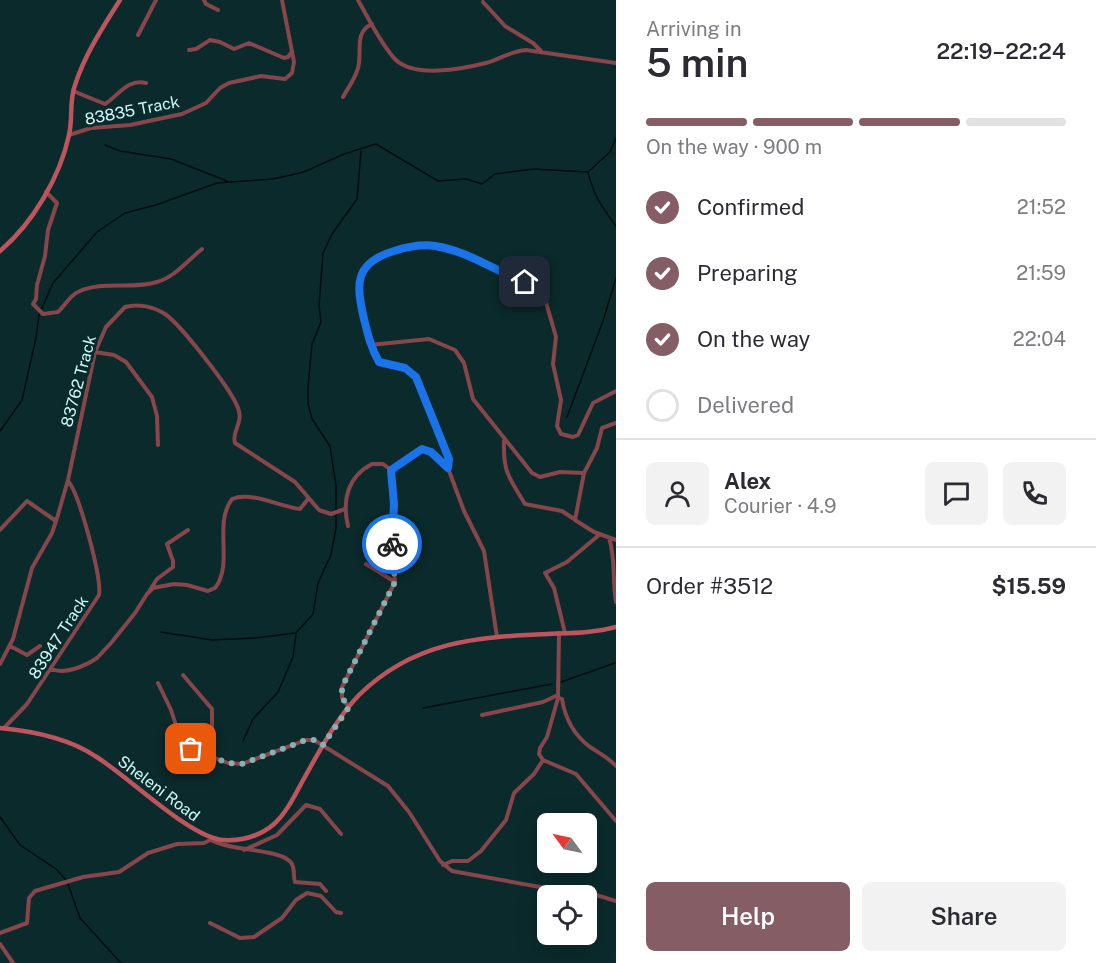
<!DOCTYPE html>
<meta charset="utf-8">
<style>
:root{--surface:#fff;--page:#f2f2f3;--text:#2b2b33;--muted:#7c7c81;--line:#e1e1e2;--accent:#855d64}
body{margin:0;font-family:"Public Sans",sans-serif;background:var(--page);color:var(--text);height:100vh;display:flex;flex-direction:column;font-size:22px;white-space:nowrap}
*{box-sizing:border-box;margin:0}
p{font-size:20px;color:var(--muted)}
.icon{flex:none;width:33px;height:33px;fill:none;stroke:currentColor;stroke-width:2;stroke-linecap:round;stroke-linejoin:round}
.map{position:relative;flex:1;overflow:hidden}
.side{display:flex;flex-direction:column;background:var(--surface);width:480px}
.side>*{flex:none}
.needle{width:39px;rotate:303deg}
.fabs{position:absolute;left:537px;top:813px;display:grid;gap:12px}
.fabs a{display:grid;place-items:center;width:60px;height:60px;border-radius:9px;background:var(--surface);box-shadow:0 6px 24px #0002;font-size:30px}
.pin{position:absolute;display:grid;place-items:center;width:51px;height:51px;color:#fff;margin:-26px;border-radius:12px;box-shadow:0 3px 9px #0006}
.courier{position:absolute;display:grid;place-items:center;width:60px;height:60px;margin:-30px;border:4px solid #1a73e8;border-radius:50%;background:#fff;color:#222;box-shadow:0 2px 8px #0007}
.summary em{font-style:normal;font-weight:600}
.summary div{display:flex;flex-direction:column-reverse}
.summary{display:flex;align-items:center;justify-content:space-between;height:102px;padding:0 30px}
h1{font-size:39px;font-weight:600;line-height:45px}
.bar{display:grid;grid-template-columns:repeat(4,1fr);gap:9px 6px;align-content:center;height:72px;padding:0 30px}
.bar i{height:8px;border-radius:4px;background:var(--line)}
.bar .current{background:var(--accent)}
.bar p{grid-column:span 4}
.line{display:flex;align-items:center;gap:15px;padding:0 30px;border-top:2px solid var(--line)}
.line div{flex:1}
.round{display:grid;place-items:center;flex:none;width:63px;height:63px;border-radius:9px;background:var(--page)}
ol{padding:0 30px;list-style:none}
li{display:flex;align-items:center;gap:18px;height:66px}
li p{margin-inline-start:auto}
li .icon{padding:6px;border-radius:50%;background:var(--accent);color:#fff;stroke-width:4}
li:last-child{color:var(--muted)}
li i{width:33px;height:33px;border:3px solid var(--line);border-radius:50%}
.cta{display:flex;gap:12px;margin-top:auto;padding:12px 30px}
.cta a{flex:1;height:69px;border-radius:9px;background:var(--accent);color:#fff;font-size:24px;font-weight:600;line-height:69px;text-align:center}
.cta a+a{background:var(--page);color:var(--text)}
main{display:flex;flex:1;min-height:0}
.map>svg:first-child{display:block}
.lines{fill:none;stroke-linecap:round;stroke-linejoin:round}
.stream{stroke:#000d0e;stroke-width:1.5}
.street{stroke:#87464b;stroke-width:4}
.secondary{stroke:#bd555f;stroke-width:4.5}
.done{stroke:#89b1b1;stroke-width:6;stroke-dasharray:0 10.8}
.route{stroke:#1a73e8;stroke-width:8}
.labels{text-anchor:middle;stroke-width:6;stroke-linejoin:round;paint-order:stroke}
.street-label{font-size:16px;fill:#cdf9f9;stroke:#0b2a2b}
</style>
<main>
<div class="map">
<svg width="616" height="963" viewBox="0 0 616 963">
<rect width="100%" height="100%" fill="#0b2a2b"/>
<g class="lines">
<path class="stream" d="M 105,145 L 120,151 L 171,159 L 227,181
M 588,172 C 594,196 601,206 616,226
M 41,310 L 53,283 L 72,261 L 97,232 L 125,213 L 156,205 L 217,183 L 273,179 L 304,172 L 344,154 L 376,144 L 438,181 L 466,179 L 482,184 L 495,174 L 534,169 L 588,172 L 610,152 L 616,138
M 567,417 L 603,321 L 616,278
M 0,431 L 22,400 L 36,338 L 39,314
M 161,632 L 212,640 L 255,638 L 296,633 L 313,614 L 318,583 L 331,555 L 336,528 L 336,486 L 330,446 L 312,419 L 308,403 L 308,388 L 312,344 L 321,322 L 319,306 L 323,253 L 332,234 L 357,199 L 361,151
M 561,682 L 615,663
M 423,708 L 552,684
M 243,741 L 253,719 L 278,692 L 293,657 L 296,634
M 0,817 L 20,845 L 56,869 L 66,880
M 68,884 L 80,918 L 121,963"/>
<path class="street" d="M 204,0 L 206,4 L 218,10
M 358,0 C 367,16 383,48 396,60 C 415,78 462,69 486,63 C 500,59 511,51 526,50 L 616,63
M 483,2 L 505,26 L 533,43 L 541,51
M 138,35 L 156,0
M 189,50 L 196,49 L 210,40 L 220,42 L 234,49 L 249,43 L 284,58 L 288,57 L 291,53
M 73,91 L 105,104 C 118,96 128,78 146,83
M 343,97 C 348,88 354,80 357,71 C 364,55 352,33 372,24
M 69,135 L 91,128 L 130,125 L 182,114 L 206,103 L 220,88 L 229,83 L 261,76 L 285,79 L 292,73 L 294,62 L 282,0
M 46,192 L 57,203 L 48,230 L 45,256 L 37,285 L 36,299 L 33,304 L 43,314 L 58,312 C 65,306 69,296 78,292 C 102,280 133,290 157,282 C 175,277 188,260 202,249
M 370,345 L 429,339 L 455,350 L 464,363 L 473,399 L 532,473 L 540,477 L 560,472 L 584,473
M 95,352 L 114,355 L 126,362 L 152,397 L 157,416 L 158,445
M 616,423 L 602,428 L 597,448 L 584,473 L 575,520 L 594,532 L 616,540
M 504,441 C 503,473 509,477 525,504 L 562,511 L 574,519
M 448,468 C 450,453 422,381 410,372 C 401,364 389,366 379,362 L 368,341 L 359,297 L 359,280 L 367,264 L 390,252 L 429,245 L 444,248 L 485,263 L 533,285 L 545,299 L 556,337 L 553,364 L 561,400 L 557,426 L 561,434 L 573,437 L 578,435 L 593,403 L 616,391
M 391,470 L 415,452 L 424,449 L 436,455 L 448,468 L 464,511 L 484,551 L 497,637
M 348,526 C 342,501 347,477 372,464 L 383,464 L 391,470 L 394,504 L 391,539 L 395,582 L 342,687 L 342,698 L 349,707
M 0,530 L 27,501 L 56,521
M 609,538 C 616,558 612,580 616,602
M 366,564 L 395,582
M 150,590 L 157,579 L 173,567 L 173,561 L 167,544 L 188,530
M 559,633 L 558,698 L 547,737 L 540,748 L 539,754 L 543,760 L 576,774 L 616,821
M 565,633 L 554,588 L 545,573 L 567,562 L 599,535
M 10,646 L 27,655 L 40,646
M 0,664 L 13,639 L 32,568 L 52,533 L 57,518 L 68,480 L 95,352 L 106,327 L 125,307 C 138,303 154,307 165,314 C 181,325 231,389 238,408 C 244,423 231,432 235,443 L 295,482 L 319,510 L 331,514 L 345,509
M 51,669 C 65,675 85,666 97,658 L 111,643 L 135,613 L 147,594 L 153,588 L 174,584 L 187,585 L 208,591 L 215,588 C 234,564 213,524 232,499 C 252,491 280,507 300,509 L 308,499
M 183,675 L 212,709 L 212,756
M 158,683 L 171,710 L 181,741 L 191,749 L 228,763 L 242,764 L 306,740 L 314,740 L 388,786 L 409,812 L 440,861 L 452,871 L 551,889 L 593,894 L 616,901
M 558,698 L 562,699 C 565,718 574,735 590,747 C 599,753 609,758 616,766
M 482,715 L 543,702 L 558,695
M 4,728 L 27,704 L 99,595 C 102,578 79,493 68,481
M 211,840 C 232,852 283,848 292,864 C 295,870 293,877 295,882 L 320,884 L 326,891
M 244,850 L 277,835 L 306,805 L 320,809 L 341,834
M 443,865 L 452,861 L 468,861 L 481,851 L 506,820 L 514,793 L 534,774 L 543,760
M 210,923 L 240,938 L 254,937 L 282,918 L 296,900 L 307,893 L 321,896 L 336,912 L 341,913
M 0,933 L 27,923 L 29,898 L 35,891 L 83,877 L 119,872 L 148,853 L 177,844 L 204,843 L 214,838
M 0,944 L 13,963"/>
<path class="secondary" d="M 0,251 C 33,223 60,177 69,135 C 73,118 69,101 75,85 C 85,54 103,27 120,0
M 0,728 C 32,731 68,738 95,756 C 127,775 190,838 223,840 C 242,841 260,836 274,824 C 286,813 294,797 302,782 C 319,752 335,720 359,695 C 414,641 476,637 548,634 C 571,633 594,633 616,627"/>
</g>
<g class="lines">
<path class="done" d="M 191,749 L 228,763 L 242,764 L 306,740 L 314,740 L 323,745 L 349,707 L 342,698 L 342,687 L 395,582 L 392,544"/>
<path class="route" d="M 392,544 L 394,504 L 391,470 L 422,449 L 431,452 L 448,468 L 449,459 L 416,377 L 405,368 L 379,362 C 371,348 368,335 364,319 C 356,284 354,263 394,251 C 407,247 422,244 435,246 C 468,251 495,271 525,282"/>
</g>
<g class="labels">
<g class="street-label">
<text transform="translate(132 110) rotate(-11)" y="6">83835 Track</text>
<text transform="translate(78 381) rotate(-75)" y="6">83762 Track</text>
<text transform="translate(58 637) rotate(-57)" y="6">83947 Track</text>
<text transform="translate(159 788) rotate(37)" y="6">Sheleni Road</text>
</g>
</g>
</svg>
<div class="fabs">
<a><svg class="needle" viewBox="-14 -14 28 28"><path d="M0-13l5 13h-10z" fill="#e53935"/><path d="M0 13l5-13h-10z" fill="#7c7c81"/></svg></a>
<a><svg class="icon" aria-label="locate" viewBox="0 0 24 24"><circle cx="12" cy="12" r="6"/><path d="M12 2v4M12 18v4M2 12h4M18 12h4"/></svg></a>
</div>
<div class="pin" style="left:191px;top:749px;background:#ea580c"><svg class="icon" aria-label="bag" viewBox="0 0 24 24"><path d="M5 8h14l-1 12H6zM9 8a3 3 0 0 1 6 0"/></svg></div>
<div class="pin" style="left:525px;top:282px;background:#1f2937"><svg class="icon" aria-label="home" viewBox="0 0 24 24"><path d="M3 11l9-7 9 7M6 9v11h12V9"/></svg></div>
<div class="courier" style="left:392px;top:544px"><svg class="icon" aria-label="bike" viewBox="0 0 24 24"><circle cx="6" cy="16" r="4"/><circle cx="18" cy="16" r="4"/><path d="M6 16l4-8h5l3 8M10 8l3 8H6M13 5h3"/></svg></div>
</div>
<section class="side">
<div class="summary"><div><h1>5 min</h1><p>Arriving in</p></div><em>22:19–22:24</em></div>
<div class="bar"><i class="current"></i><i class="current"></i><i class="current"></i><i></i><p>On the way · 900 m</p></div>
<ol>
<li><svg class="icon" aria-label="check" viewBox="0 0 24 24"><path d="M5 12l5 5 9-10"/></svg>Confirmed<p>21:52</p></li>
<li><svg class="icon" aria-label="check" viewBox="0 0 24 24"><path d="M5 12l5 5 9-10"/></svg>Preparing<p>21:59</p></li>
<li><svg class="icon" aria-label="check" viewBox="0 0 24 24"><path d="M5 12l5 5 9-10"/></svg>On the way<p>22:04</p></li>
<li><i></i>Delivered</li>
</ol>
<div class="line" style="height:108px"><a class="round"><svg class="icon" aria-label="person" viewBox="0 0 24 24"><circle cx="12" cy="8" r="4"/><path d="M4 21q1-7 8-7t8 7"/></svg></a><div><b>Alex</b><p>Courier · 4.9</p></div><a class="round"><svg class="icon" aria-label="chat" viewBox="0 0 24 24"><path d="M4 5h16v11H9l-5 4z"/></svg></a><a class="round"><svg class="icon" aria-label="phone" viewBox="0 0 24 24"><path d="M5 4h4l2 5-3 2q2 4 5 5l2-3 5 2v4C11 20 4 13 5 4z"/></svg></a></div>
<div class="line" style="height:78px"><div>Order #3512</div><b>$15.59</b></div>
<div class="cta"><a>Help</a><a>Share</a></div>
</section>
</main>
